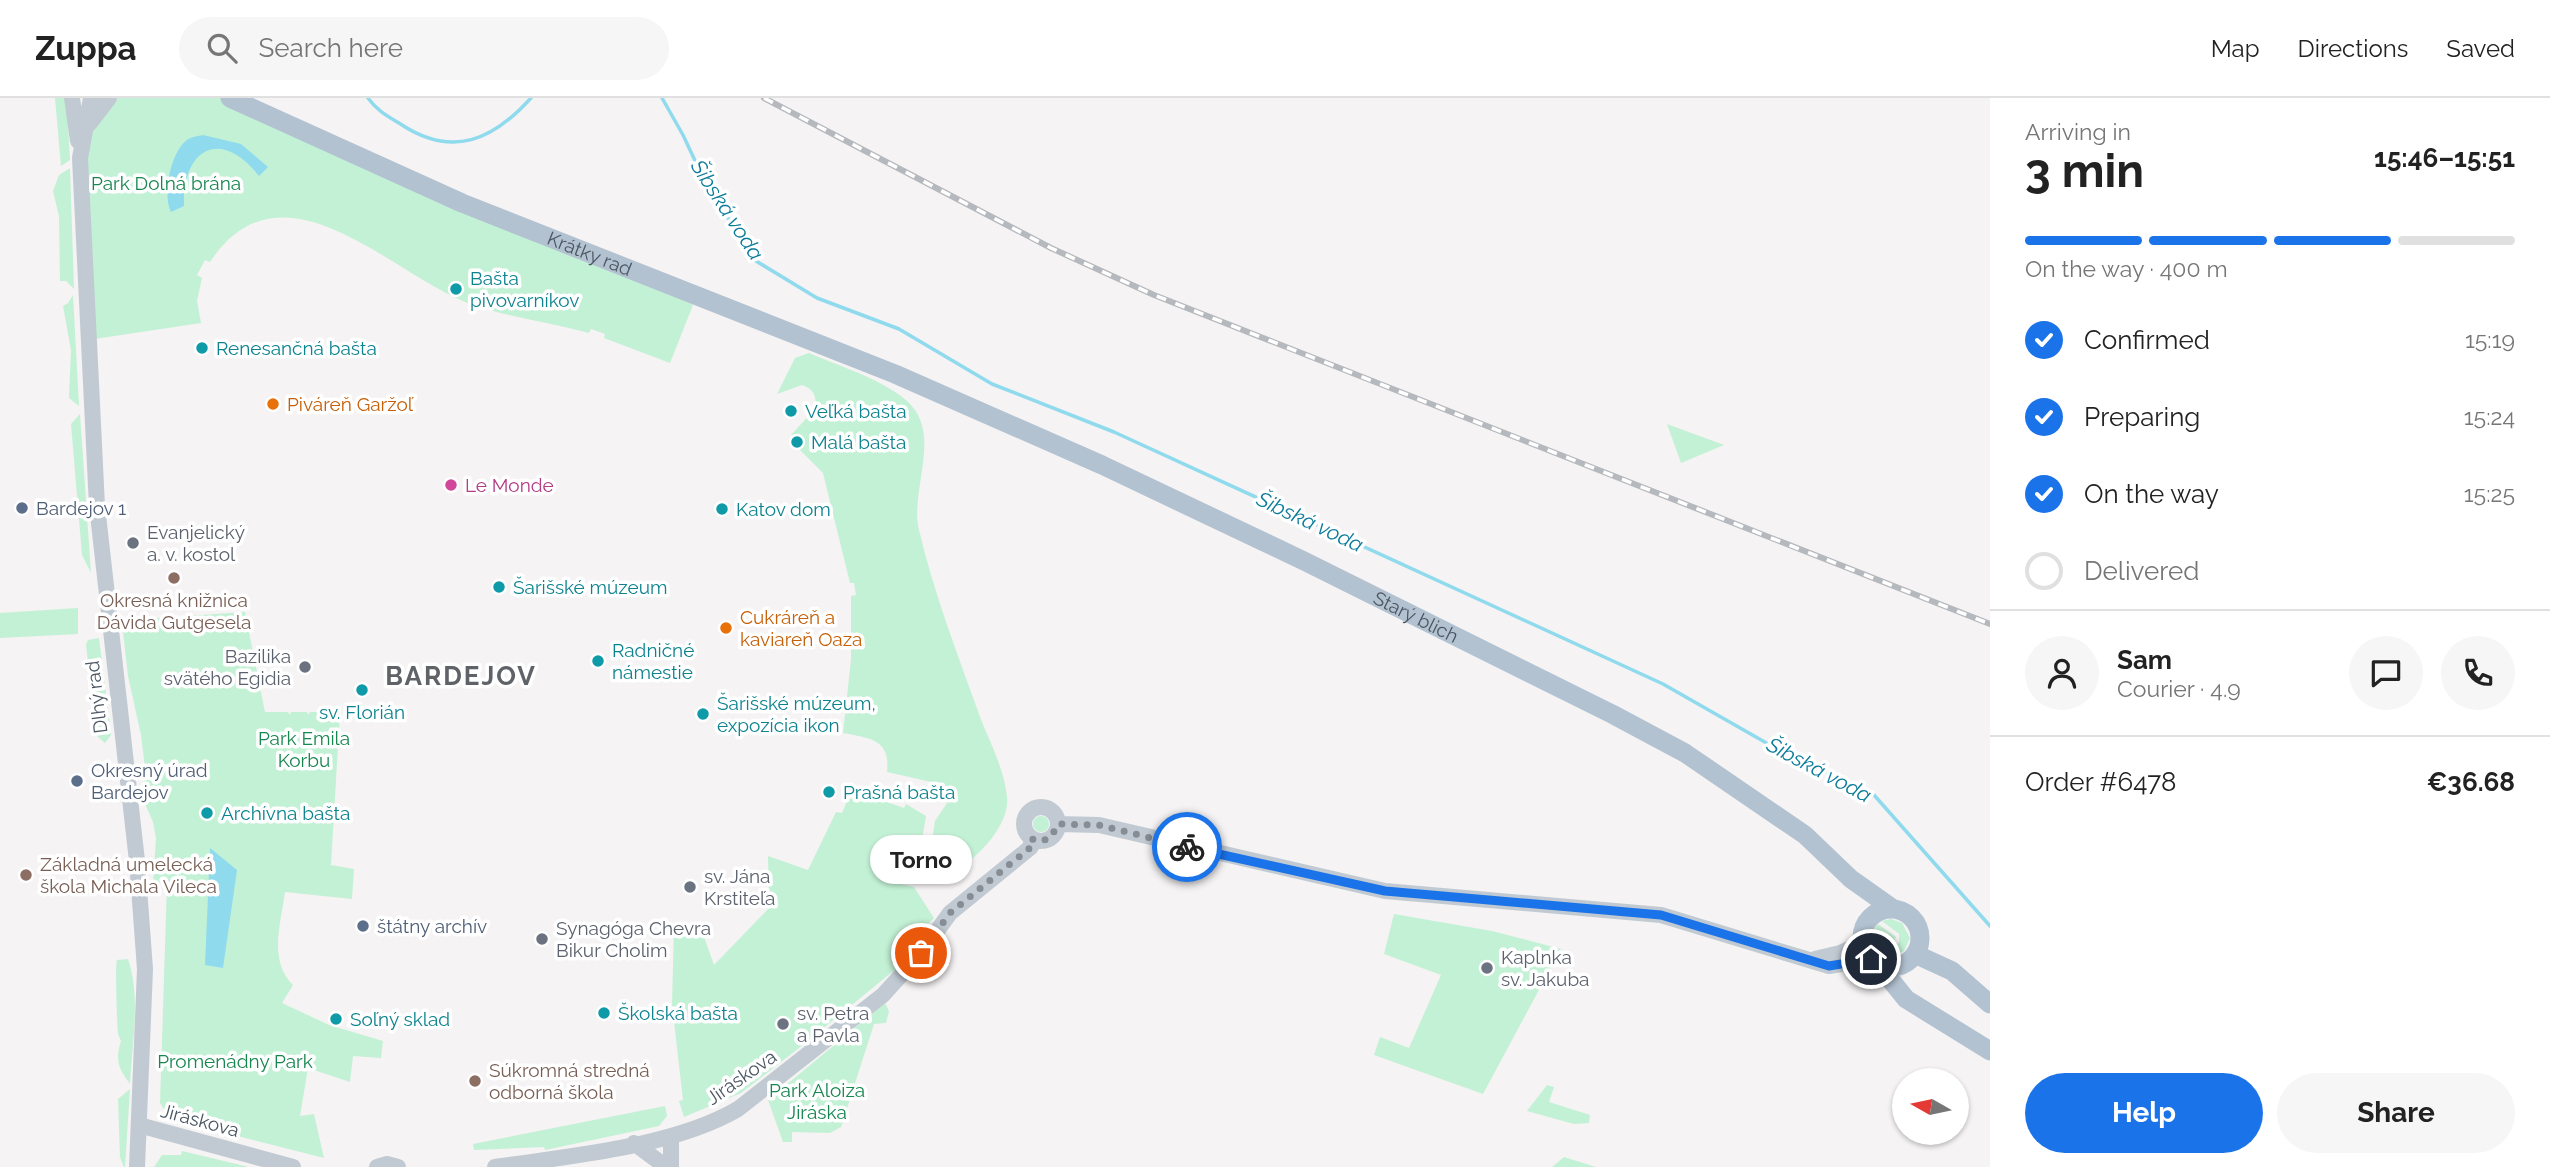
<!DOCTYPE html>
<meta charset="utf-8">
<style>
:root{--surface:#fff;--page:#f6f6f6;--text:#222;--muted:#767676;--line:#e0e0e0;--accent:#1a73e8}
body{margin:0;font-family:Raleway,sans-serif;background:var(--page);color:var(--text);height:100vh;display:flex;flex-direction:column;font-size:26px;white-space:nowrap}
*{box-sizing:border-box;margin:0}
p{font-size:23px;color:var(--muted)}
.icon{flex:none;width:38px;height:38px;fill:none;stroke:currentColor;stroke-width:2;stroke-linecap:round;stroke-linejoin:round}
.map{position:relative;flex:1;overflow:hidden}
.side{display:flex;flex-direction:column;background:var(--surface);width:560px}
.side>*{flex:none}
.needle{width:46px;rotate:279deg}
.fabs{position:absolute;left:1892px;top:970px;display:grid;gap:14px}
.fabs a{display:grid;place-items:center;width:77px;height:77px;border-radius:50%;background:var(--surface);box-shadow:0 2px 5px #0004;font-size:35px}
.pin{position:absolute;display:grid;place-items:center;width:60px;height:60px;color:#fff;margin:-30px;border:4px solid #fff;border-radius:50%;box-shadow:0 2px 7px #0007}
.courier{position:absolute;display:grid;place-items:center;width:70px;height:70px;margin:-35px;border:5px solid #1a73e8;border-radius:50%;background:#fff;color:#222;box-shadow:0 2px 9px #0007}
.bubble{position:absolute;height:49px;border-radius:24px;background:var(--surface);box-shadow:0 2px 5px #0004;font-size:23px;font-weight:700;line-height:49px;text-align:center}
.overview em{font-style:normal;font-weight:700}
.overview div{display:flex;flex-direction:column-reverse}
.overview{display:flex;align-items:center;justify-content:space-between;height:119px;padding:0 35px}
h1{font-size:46px;font-weight:700;line-height:52px}
.bar{display:grid;grid-template-columns:repeat(4,1fr);gap:10px 7px;align-content:center;height:84px;padding:0 35px}
.bar i{height:9px;border-radius:5px;background:var(--line)}
.bar .selected{background:var(--accent)}
.bar p{grid-column:span 4}
.line{display:flex;align-items:center;gap:18px;padding:0 35px;border-top:2px solid var(--line)}
.line div{flex:1}
.round{display:grid;place-items:center;flex:none;width:74px;height:74px;border-radius:37px;background:var(--page)}
ol{padding:0 35px;list-style:none}
li{display:flex;align-items:center;gap:21px;height:77px}
li p{margin-inline-start:auto}
li .icon{padding:7px;border-radius:50%;background:var(--accent);color:#fff;stroke-width:4}
li:last-child{color:var(--muted)}
li i{width:38px;height:38px;border:4px solid var(--line);border-radius:50%}
.primary-button{display:flex;gap:14px;margin-top:auto;padding:14px 35px}
.primary-button a{flex:1;height:80px;border-radius:42px;background:var(--accent);color:#fff;font-size:28px;font-weight:700;line-height:80px;text-align:center}
.primary-button a+a{background:var(--page);color:var(--text)}
header{display:flex;align-items:center;gap:42px;box-sizing:border-box;height:98px;padding:0 35px;background:var(--surface);border-bottom:2px solid var(--line)}
header strong{font-size:33px}
nav{display:flex;gap:38px;margin-inline-start:auto;font-size:24px}
.search{width:490px;height:63px;background:var(--page);display:flex;align-items:center;gap:18px;box-sizing:border-box;padding:0 24px;border-radius:38px;color:var(--muted);font-size:26px}
main{display:flex;flex:1;min-height:0}
.map>svg:first-child{display:block}
.green{fill:#c3f1d5}
.water{fill:#90daee}
.lines{fill:none;stroke-linecap:round;stroke-linejoin:round}
.stream{stroke:#90daee;stroke-width:3.5}
.minor{stroke:#c1cad2;stroke-width:16}
.major{stroke:#b3c2d1;stroke-width:19}
.rail-casing{stroke:#b5b8bd;stroke-width:6}
.rail{stroke:#fff;stroke-width:3.5;stroke-dasharray:10;stroke-linecap:butt}
.done{stroke:#868d94;stroke-width:7;stroke-dasharray:0 12.6}
.route{stroke:#1a73e8;stroke-width:9}
.culture-dot{fill:#0f9aa8;stroke:#fff;stroke-width:2.5}
.food-dot{fill:#e8710a;stroke:#fff;stroke-width:2.5}
.hotel-dot{fill:#d1479c;stroke:#fff;stroke-width:2.5}
.service-dot{fill:#5c6f8a;stroke:#fff;stroke-width:2.5}
.worship-dot{fill:#6b7280;stroke:#fff;stroke-width:2.5}
.education-dot{fill:#8d6e63;stroke:#fff;stroke-width:2.5}
.labels{text-anchor:middle;stroke-width:7;stroke-linejoin:round;paint-order:stroke}
.park-label{font-size:19px;fill:#17864f;stroke:#fff}
.street-label{font-size:19px;fill:#4a5661;stroke:#fff}
.culture-label{font-size:19px;fill:#0d838f;stroke:#fff;text-anchor:start}
.food-label{font-size:19px;fill:#c56008;stroke:#fff;text-anchor:start}
.hotel-label{font-size:19px;fill:#b23c85;stroke:#fff;text-anchor:start}
.service-label{font-size:19px;fill:#4e5e75;stroke:#fff;text-anchor:start}
.worship-label{font-size:19px;fill:#5b616d;stroke:#fff;text-anchor:start}
.education-label{font-size:19px;fill:#785e54;stroke:#fff;text-anchor:start}
.water-label{font-size:21px;font-style:italic;fill:#0c7c9b;stroke:#fff}
.district-label{font-size:26px;font-weight:bold;letter-spacing:2px;fill:#5f6368;stroke:#fff}
</style>
<header>
<strong>Zuppa</strong>
<div class="search"><svg class="icon" aria-label="search" viewBox="0 0 24 24"><circle cx="10" cy="10" r="6"/><path d="M15 15l6 6"/></svg>Search here</div>
<nav><a>Map</a><a>Directions</a><a>Saved</a></nav>
</header>
<main>
<div class="map">
<svg width="1990" height="1069" viewBox="0 0 1990 1069">
<rect width="100%" height="100%" fill="#f5f3f3"/>
<path class="green" d="M 55,0 L 66,0 L 67,5 L 70,62 L 61,68 Z
M 110,0 L 230,0 L 645,176 L 693,207 L 670,265 L 604,240 L 605,236 L 591,231 L 589,235 C 548,224 505,219 465,204 C 387,172 281,57 210,164 L 205,162 L 197,177 L 202,180 L 197,203 L 201,225 L 88,242 L 80,60 L 98,13 Z
M 70,70 L 74,191 L 66,183 L 60,183 L 59,118 L 53,93 L 59,77 Z
M 73,197 L 79,308 L 69,300 L 71,252 L 63,208 L 68,205 Z
M 809,255 C 838,268 896,285 915,312 C 938,345 910,396 919,432 C 934,496 958,557 980,619 C 990,645 1004,670 1007,699 C 1011,734 958,781 926,785 L 935,723 L 947,705 L 946,694 L 936,685 L 887,674 C 891,641 869,640 843,635 L 851,562 L 851,498 L 856,497 L 854,485 L 850,485 L 823,375 L 800,352 L 805,344 L 801,337 L 791,337 L 816,310 C 816,298 814,291 802,287 L 777,296 L 795,260 Z
M 80,316 L 91,475 L 82,457 L 71,326 Z
M 1667,326 L 1724,347 L 1681,365 Z
M 78,510 L 78,536 L 0,540 L 0,515 Z
M 245,514 L 265,614 L 288,614 L 290,617 L 291,614 L 307,614 L 308,617 L 310,614 L 340,614 L 331,767 L 354,771 L 352,801 L 285,794 C 281,825 268,862 293,887 L 282,905 L 329,927 L 383,943 L 381,960 L 353,958 L 350,984 L 308,970 L 300,1018 L 314,1016 L 324,1060 L 178,1023 L 167,1016 L 160,1005 L 167,786 L 153,785 L 156,740 L 153,724 L 142,699 L 145,670 L 141,637 L 128,578 L 123,534 L 129,522 Z
M 99,540 L 111,637 L 105,645 L 97,638 L 86,547 L 88,542 Z
M 872,699 L 904,710 L 906,706 L 926,718 L 916,779 L 904,776 L 901,786 L 914,789 L 934,820 L 918,836 L 902,866 L 799,950 L 741,995 L 684,1019 L 679,1003 L 683,1002 L 672,906 L 674,829 L 702,833 L 714,867 L 769,810 L 768,758 L 808,772 L 836,714 L 842,715 L 848,701 Z
M1033 726a8 8 0 1 1 16 0a8 8 0 1 1-16 0Z
M 1394,816 L 1492,833 L 1561,851 L 1483,996 L 1374,957 L 1380,939 L 1409,950 L 1441,877 L 1384,856 Z
M 1891,821 L 1902,825 L 1910,840 L 1904,853 L 1894,858 L 1891,854 L 1899,844 L 1899,836 L 1882,823 Z
M 1878,826 L 1896,839 L 1886,857 C 1873,851 1868,837 1878,826 Z
M 128,861 C 141,899 132,946 130,986 C 118,970 115,962 121,943 L 118,936 C 117,926 115,866 117,862 Z
M 885,905 L 889,913 L 886,925 L 874,926 L 841,1029 L 830,1035 L 792,1034 L 792,1044 L 783,1044 L 768,1002 Z
M 1547,987 L 1554,989 L 1549,1004 L 1590,1017 L 1589,1025 L 1574,1026 L 1527,1013 Z
M 130,991 L 125,1069 L 124,1069 L 120,1059 L 118,1001 Z
M 665,1008 L 667,1018 L 659,1028 L 545,1052 L 544,1049 L 474,1052 L 473,1046 Z
M 182,1053 L 249,1069 L 154,1069 L 162,1057 L 181,1057 Z
M 1564,1059 L 1596,1069 L 1552,1069 Z"/>
<path class="water" d="M 203,37 L 241,46 L 268,69 L 259,78 C 221,29 182,50 184,108 L 171,114 C 162,97 171,53 187,42 C 191,39 198,38 203,37 Z
M 210,750 L 237,772 L 223,870 L 205,867 Z"/>
<g class="lines">
<path class="stream" d="M 368,0 C 377,13 389,19 402,27 C 453,60 493,42 531,0
M 662,0 L 683,37 L 705,84 L 756,163 L 817,200 L 899,231 L 992,286 L 1114,334 L 1663,586 L 1770,647 L 1874,697 L 1990,828"/>
<path class="minor" d="M 72,0 L 78,43
M 91,0 L 80,60 L 97,408 L 137,763 L 145,871 L 137,1069
M 89,26 L 109,0
M1024 726a17 17 0 1 1 34 0a17 17 0 1 1-34 0Z
M 1058,726 L 1099,727 L 1385,793 L 1661,817 L 1829,868 L 1871,861
M 1815,861 L 1840,855 L 1862,845
M 139,1027 L 293,1069
M 634,1045 L 666,1069
M 377,1069 L 387,1066 L 398,1069
M 495,1069 C 569,1058 673,1049 738,1011 L 883,897 L 921,855 L 950,815 L 1031,749 L 1031,741
M 671,1069 L 671,1038"/>
<g class="major">
<path id="s1" d="M 230,0 L 462,105 L 895,276 L 1102,367 L 1304,463 L 1612,616 L 1685,655 L 1805,737 L 1851,781 L 1892,810"/>
<circle cx="1891" cy="840" r="29"/>
<path d="M 1915,856 L 1952,873 L 1990,906"/>
<path d="M 1877,865 L 1906,901 L 1990,953"/>
</g>
<g class="rail-casing">
<path id="rail" d="M 764,0 L 1051,150 L 1154,197 L 1990,526"/>
</g>
<use href="#rail" class="rail"/>
</g>
<g class="lines">
<path class="done" d="M 921,855 L 950,815 L 1031,749 L 1031,741 L 1042,743 L 1051,739 L 1058,726 L 1099,727 L 1187,749"/>
<path class="route" d="M 1187,749 L 1385,793 L 1661,817 L 1829,868 L 1871,861"/>
</g>
<g class="culture-dot">
<circle cx="456" cy="191" r="7"/>
<circle cx="202" cy="250" r="7"/>
<circle cx="791" cy="313" r="7"/>
<circle cx="797" cy="344" r="7"/>
<circle cx="722" cy="411" r="7"/>
<circle cx="499" cy="489" r="7"/>
<circle cx="598" cy="563" r="7"/>
<circle cx="362" cy="592" r="7"/>
<circle cx="703" cy="616" r="7"/>
<circle cx="829" cy="694" r="7"/>
<circle cx="207" cy="715" r="7"/>
<circle cx="604" cy="915" r="7"/>
<circle cx="336" cy="921" r="7"/>
</g>
<g class="food-dot">
<circle cx="273" cy="306" r="7"/>
<circle cx="726" cy="530" r="7"/>
</g>
<circle class="hotel-dot" cx="451" cy="387" r="7"/>
<g class="service-dot">
<circle cx="22" cy="410" r="7"/>
<circle cx="77" cy="683" r="7"/>
<circle cx="363" cy="828" r="7"/>
</g>
<g class="worship-dot">
<circle cx="133" cy="445" r="7"/>
<circle cx="305" cy="569" r="7"/>
<circle cx="690" cy="789" r="7"/>
<circle cx="542" cy="841" r="7"/>
<circle cx="1487" cy="870" r="7"/>
<circle cx="783" cy="926" r="7"/>
</g>
<g class="education-dot">
<circle cx="174" cy="480" r="7"/>
<circle cx="26" cy="777" r="7"/>
<circle cx="475" cy="983" r="7"/>
</g>
<g class="labels">
<g class="park-label">
<text x="166" y="92">Park Dolná brána</text>
<text x="304" y="647">Park Emila<tspan x="304" dy="22">Korbu</tspan></text>
<text x="235" y="970">Promenádny Park</text>
<text x="817" y="999">Park Aloiza<tspan x="817" dy="22">Jiráska</tspan></text>
</g>
<g class="street-label">
<text dy="7" stroke="none"><textPath href="#s1" startOffset="392">Krátky rad</textPath></text>
<text dy="7" stroke="none"><textPath href="#s1" startOffset="1295">Starý blich</textPath></text>
<text transform="translate(96 599) rotate(-97)" y="7">Dlhý rad</text>
<text transform="translate(741 979) rotate(-35)" y="7">Jiráskova</text>
<text transform="translate(200 1022) rotate(15)" y="7">Jiráskova</text>
</g>
<g class="culture-label">
<text x="470" y="187">Bašta<tspan x="470" dy="22">pivovarníkov</tspan></text>
<text x="216" y="257">Renesančná bašta</text>
<text x="805" y="320">Veľká bašta</text>
<text x="811" y="351">Malá bašta</text>
<text x="736" y="418">Katov dom</text>
<text x="513" y="496">Šarišské múzeum</text>
<text x="612" y="559">Radničné<tspan x="612" dy="22">námestie</tspan></text>
<text x="717" y="612">Šarišské múzeum,<tspan x="717" dy="22">expozícia ikon</tspan></text>
<text x="362" y="621" text-anchor="middle">sv. Florián</text>
<text x="843" y="701">Prašná bašta</text>
<text x="221" y="722">Archívna bašta</text>
<text x="618" y="922">Školská bašta</text>
<text x="350" y="928">Soľný sklad</text>
</g>
<g class="food-label">
<text x="287" y="313">Piváreň Garžoľ</text>
<text x="740" y="526">Cukráreň a<tspan x="740" dy="22">kaviareň Oaza</tspan></text>
</g>
<g class="hotel-label">
<text x="465" y="394">Le Monde</text>
</g>
<g class="service-label">
<text x="36" y="417">Bardejov 1</text>
<text x="91" y="679">Okresný úrad<tspan x="91" dy="22">Bardejov</tspan></text>
<text x="377" y="835">štátny archív</text>
</g>
<g class="worship-label">
<text x="147" y="441">Evanjelický<tspan x="147" dy="22">a. v. kostol</tspan></text>
<text x="291" y="565" text-anchor="end">Bazilika<tspan x="291" dy="22">svätého Egidia</tspan></text>
<text x="704" y="785">sv. Jána<tspan x="704" dy="22">Krstiteľa</tspan></text>
<text x="556" y="837">Synagóga Chevra<tspan x="556" dy="22">Bikur Cholim</tspan></text>
<text x="1501" y="866">Kaplnka<tspan x="1501" dy="22">sv. Jakuba</tspan></text>
<text x="797" y="922">sv. Petra<tspan x="797" dy="22">a Pavla</tspan></text>
</g>
<g class="education-label">
<text x="174" y="509" text-anchor="middle">Okresná knižnica<tspan x="174" dy="22">Dávida Gutgesela</tspan></text>
<text x="40" y="773">Základná umelecká<tspan x="40" dy="22">škola Michala Vileca</tspan></text>
<text x="489" y="979">Súkromná stredná<tspan x="489" dy="22">odborná škola</tspan></text>
</g>
<g class="water-label">
<text transform="translate(727 112) rotate(57)" y="7">Šibská voda</text>
<text transform="translate(1310 424) rotate(25)" y="7">Šibská voda</text>
<text transform="translate(1819 672) rotate(28)" y="7">Šibská voda</text>
</g>
<g class="district-label">
<text x="461" y="587">BARDEJOV</text>
</g>
</g>
</svg>
<div class="fabs">
<a><svg class="needle" viewBox="-14 -14 28 28"><path d="M0-13l5 13h-10z" fill="#e53935"/><path d="M0 13l5-13h-10z" fill="#767676"/></svg></a>
</div>
<div class="pin" style="left:921px;top:855px;background:#ea580c"><svg class="icon" aria-label="bag" viewBox="0 0 24 24"><path d="M5 8h14l-1 12H6zM9 8a3 3 0 0 1 6 0"/></svg></div>
<div class="pin" style="left:1871px;top:861px;background:#1f2937"><svg class="icon" aria-label="home" viewBox="0 0 24 24"><path d="M3 11l9-7 9 7M6 9v11h12V9"/></svg></div>
<div class="courier" style="left:1187px;top:749px"><svg class="icon" aria-label="bike" viewBox="0 0 24 24"><circle cx="6" cy="16" r="4"/><circle cx="18" cy="16" r="4"/><path d="M6 16l4-8h5l3 8M10 8l3 8H6M13 5h3"/></svg></div>
<div class="bubble" style="left:870px;top:737px;width:102px">Torno</div>
</div>
<section class="side">
<div class="overview"><div><h1>3 min</h1><p>Arriving in</p></div><em>15:46–15:51</em></div>
<div class="bar"><i class="selected"></i><i class="selected"></i><i class="selected"></i><i></i><p>On the way · 400 m</p></div>
<ol>
<li><svg class="icon" aria-label="check" viewBox="0 0 24 24"><path d="M5 12l5 5 9-10"/></svg>Confirmed<p>15:19</p></li>
<li><svg class="icon" aria-label="check" viewBox="0 0 24 24"><path d="M5 12l5 5 9-10"/></svg>Preparing<p>15:24</p></li>
<li><svg class="icon" aria-label="check" viewBox="0 0 24 24"><path d="M5 12l5 5 9-10"/></svg>On the way<p>15:25</p></li>
<li><i></i>Delivered</li>
</ol>
<div class="line" style="height:126px"><a class="round"><svg class="icon" aria-label="person" viewBox="0 0 24 24"><circle cx="12" cy="8" r="4"/><path d="M4 21q1-7 8-7t8 7"/></svg></a><div><b>Sam</b><p>Courier · 4.9</p></div><a class="round"><svg class="icon" aria-label="chat" viewBox="0 0 24 24"><path d="M4 5h16v11H9l-5 4z"/></svg></a><a class="round"><svg class="icon" aria-label="phone" viewBox="0 0 24 24"><path d="M5 4h4l2 5-3 2q2 4 5 5l2-3 5 2v4C11 20 4 13 5 4z"/></svg></a></div>
<div class="line" style="height:91px"><div>Order #6478</div><b>€36.68</b></div>
<div class="primary-button"><a>Help</a><a>Share</a></div>
</section>
</main>
